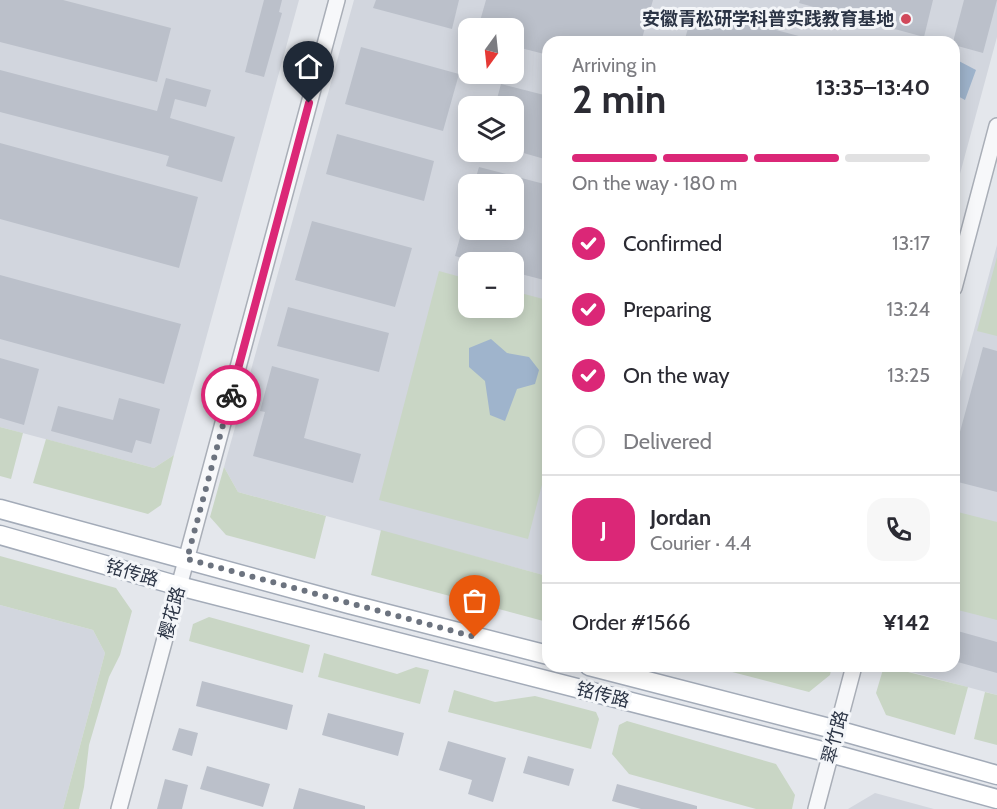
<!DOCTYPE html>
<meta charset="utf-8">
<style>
:root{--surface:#fff;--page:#f7f7f7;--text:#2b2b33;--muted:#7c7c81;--line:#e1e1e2;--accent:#db2777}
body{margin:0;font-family:Cabin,"Noto Sans SC",sans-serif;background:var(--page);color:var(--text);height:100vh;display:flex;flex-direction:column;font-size:22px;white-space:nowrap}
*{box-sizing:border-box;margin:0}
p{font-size:20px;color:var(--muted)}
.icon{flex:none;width:33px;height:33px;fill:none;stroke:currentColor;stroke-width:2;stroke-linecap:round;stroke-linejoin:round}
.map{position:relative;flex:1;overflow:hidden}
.drawer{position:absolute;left:542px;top:36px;width:418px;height:636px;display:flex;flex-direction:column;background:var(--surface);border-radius:18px;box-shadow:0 3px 15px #0003}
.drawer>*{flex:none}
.needle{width:39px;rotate:195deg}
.buttons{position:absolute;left:458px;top:18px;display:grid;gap:12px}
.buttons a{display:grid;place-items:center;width:66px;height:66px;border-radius:12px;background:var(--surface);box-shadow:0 3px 15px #0003;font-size:30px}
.pin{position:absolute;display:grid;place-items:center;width:51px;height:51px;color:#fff;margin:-62px -26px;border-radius:50% 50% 50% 0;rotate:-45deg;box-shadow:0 0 6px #0007}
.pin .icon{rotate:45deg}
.courier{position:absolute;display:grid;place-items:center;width:60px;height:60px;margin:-30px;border:4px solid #db2777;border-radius:50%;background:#fff;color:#222;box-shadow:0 2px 8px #0007}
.head em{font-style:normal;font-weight:700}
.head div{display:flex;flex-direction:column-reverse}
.head{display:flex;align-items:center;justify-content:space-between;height:102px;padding:0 30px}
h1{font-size:39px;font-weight:700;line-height:45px}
.bar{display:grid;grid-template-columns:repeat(4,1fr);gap:9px 6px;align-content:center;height:72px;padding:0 30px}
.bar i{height:8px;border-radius:4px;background:var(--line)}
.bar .on{background:var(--accent)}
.bar p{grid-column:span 4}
.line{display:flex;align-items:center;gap:15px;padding:0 30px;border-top:2px solid var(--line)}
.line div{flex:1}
.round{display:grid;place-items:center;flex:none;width:63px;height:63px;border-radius:18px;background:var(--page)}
ol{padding:0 30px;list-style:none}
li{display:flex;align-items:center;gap:18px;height:66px}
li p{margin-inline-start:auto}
li .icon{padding:6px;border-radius:50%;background:var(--accent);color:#fff;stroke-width:4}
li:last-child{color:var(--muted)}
li i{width:33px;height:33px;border:3px solid var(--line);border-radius:50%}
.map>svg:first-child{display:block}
.built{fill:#d2d6de;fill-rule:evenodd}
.green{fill:#c9d6c5}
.water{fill:#9fb4cc}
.building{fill:#bbc0ca}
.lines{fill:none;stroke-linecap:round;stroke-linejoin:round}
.minor-casing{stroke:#a9aeb7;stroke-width:18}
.major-casing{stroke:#a3abb8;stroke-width:21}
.minor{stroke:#f7f8fa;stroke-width:15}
.major{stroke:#fff;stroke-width:18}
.done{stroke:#6c737f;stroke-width:6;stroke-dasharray:0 10.8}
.route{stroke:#db2777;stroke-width:8}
.poi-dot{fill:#d1495b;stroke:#f4f6f9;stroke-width:2}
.labels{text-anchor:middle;stroke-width:6;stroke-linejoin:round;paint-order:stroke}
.poi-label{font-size:18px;font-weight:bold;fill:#2b3445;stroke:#f4f6f9;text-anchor:end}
.street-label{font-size:18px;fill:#2b3445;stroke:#f4f6f9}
</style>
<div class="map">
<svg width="997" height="809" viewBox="0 0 997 809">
<rect width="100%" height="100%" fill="#e4e7ec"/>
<path class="built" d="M 0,0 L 299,0 L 174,455 L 154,468 L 0,427 Z
M 354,0 L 997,0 L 997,37 L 954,196 L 954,42 L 548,42 L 547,576 L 238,492 L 224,467 ZM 468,28 L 513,28 L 513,74 L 468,74 ZM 468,106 L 513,106 L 513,152 L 468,152 ZM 468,184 L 513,184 L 513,230 L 468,230 ZM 468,262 L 513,262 L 513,308 L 468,308 Z
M 997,245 L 997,695 L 889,666 L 954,666 L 954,404 Z
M 0,605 L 93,630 L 105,653 L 63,809 L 0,809 Z
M 875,793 L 934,809 L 848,809 Z"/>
<path class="green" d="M 997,257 L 997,336 L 977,331 Z
M 439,271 L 468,279 L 468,308 L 513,308 L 513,291 L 547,300 L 547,465 L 528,539 L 379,500 Z
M 0,427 L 23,433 L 11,479 L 0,476 Z
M 46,439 L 154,468 L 174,455 L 161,505 L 148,514 L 33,483 Z
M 224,467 L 238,492 L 326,516 L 315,559 L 226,535 L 210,517 Z
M 954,511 L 997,522 L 997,620 L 954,609 Z
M 381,530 L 547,576 L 547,622 L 371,575 Z
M 0,556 L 116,588 L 132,611 L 120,655 L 109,677 L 89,745 L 84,787 L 79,809 L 63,809 L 105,653 L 93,630 L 0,605 Z
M 209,617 L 310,645 L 303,673 L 189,641 L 193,624 Z
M 324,653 L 397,674 L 416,667 L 429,670 L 420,704 L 318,677 Z
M 709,666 L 832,666 L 830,675 L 809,692 Z
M 884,666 L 968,687 L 955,735 L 886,715 L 876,693 Z
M 454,690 L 495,702 L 535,696 L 596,712 L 599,719 L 591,749 L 448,712 Z
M 985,692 L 997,695 L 997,745 L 974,739 Z
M 627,721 L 776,764 L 795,795 L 792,809 L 756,809 L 629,774 L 612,754 L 619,725 Z"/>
<path class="water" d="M 955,59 L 976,70 L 965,100 L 954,94 Z
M 491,339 L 507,353 L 529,357 L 539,370 L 535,384 L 517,389 L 505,421 L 490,415 L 485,381 L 469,367 L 469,348 Z"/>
<path class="building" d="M 0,0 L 63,0 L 171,28 L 157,82 L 0,42 Z
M 264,0 L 282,0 L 279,12 L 282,13 L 264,77 L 245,72 Z
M 376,0 L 459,0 L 452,29 L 373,8 Z
M 486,0 L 653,0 L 641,42 L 548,42 L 548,55 L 513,46 L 513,28 L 478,28 Z
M 800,0 L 933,0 L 924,37 L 799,3 Z
M 964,0 L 997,0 L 983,53 L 954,45 L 954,38 Z
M 694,8 L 810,39 L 810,42 L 684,42 Z
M 361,47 L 459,74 L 443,131 L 345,104 Z
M 0,70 L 157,111 L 166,78 L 211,90 L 206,107 L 175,99 L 170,118 L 235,137 L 222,182 L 166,166 L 169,156 L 0,112 Z
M 501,84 L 548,96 L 548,160 L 513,150 L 513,106 L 495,106 Z
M 337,134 L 434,161 L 424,201 L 326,174 Z
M 0,143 L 198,197 L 179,268 L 0,219 Z
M 479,167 L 548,185 L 548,281 L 513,272 L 513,262 L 477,262 L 455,256 L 462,230 L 513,230 L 513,184 L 474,184 Z
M 312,221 L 412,248 L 395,307 L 295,280 Z
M 0,275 L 181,324 L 164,384 L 0,339 Z
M 288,307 L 389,333 L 379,372 L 277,346 Z
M 983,347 L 997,351 L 997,492 L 954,481 L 954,454 Z
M 0,358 L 39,369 L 24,425 L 0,418 Z
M 272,366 L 319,379 L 304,438 L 361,454 L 353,483 L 253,456 L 265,412 L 260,411 Z
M 119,398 L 160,409 L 151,444 L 136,440 L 132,453 L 51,431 L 58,406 L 113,420 Z
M 954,630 L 997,642 L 997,673 L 954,661 Z
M 202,681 L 293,705 L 287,730 L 196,706 Z
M 328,713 L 404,733 L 398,756 L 322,735 Z
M 179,728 L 198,733 L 192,756 L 172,750 Z
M 448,741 L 506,758 L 493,802 L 468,794 L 472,780 L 439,770 Z
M 528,756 L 574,769 L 569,786 L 523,773 Z
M 207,766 L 270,784 L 263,807 L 200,789 Z
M 165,779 L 188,785 L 182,809 L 157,809 Z
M 617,784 L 697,806 L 697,809 L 641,809 L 612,801 Z
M 299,788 L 365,806 L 365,809 L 293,809 Z"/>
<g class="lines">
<g class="minor-casing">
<path id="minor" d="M 954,288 L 997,126
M 119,809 L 337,0
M 816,809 L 854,666"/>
</g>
<g class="major-casing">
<path id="major" d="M 0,509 L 349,604 L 548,655
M 0,535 L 179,586 L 830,753 L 997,799
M 589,666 L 837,730 L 997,775"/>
</g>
<use href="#minor" class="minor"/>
<use href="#major" class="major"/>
</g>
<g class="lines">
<path class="done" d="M 231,395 L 187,559 L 475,637"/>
<path class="route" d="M 231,395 L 309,103"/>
</g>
<circle class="poi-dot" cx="906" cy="19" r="6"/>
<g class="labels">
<g class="poi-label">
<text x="894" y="25">安徽青松研学科普实践教育基地</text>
</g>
<g class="street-label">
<text transform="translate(132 573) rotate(16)" y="6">铭传路</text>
<text transform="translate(172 613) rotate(-75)" y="6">樱花路</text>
<text transform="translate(603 695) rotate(14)" y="6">铭传路</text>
<text transform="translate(835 737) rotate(-75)" y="6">翠竹路</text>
</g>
</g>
</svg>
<div class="buttons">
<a><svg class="needle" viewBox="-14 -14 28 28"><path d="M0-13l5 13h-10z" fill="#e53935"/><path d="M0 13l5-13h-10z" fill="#7c7c81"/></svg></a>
<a><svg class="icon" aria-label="layers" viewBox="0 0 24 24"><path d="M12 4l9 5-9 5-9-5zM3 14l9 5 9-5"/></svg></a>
<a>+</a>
<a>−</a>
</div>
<div class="pin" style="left:475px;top:637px;background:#ea580c"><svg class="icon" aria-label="bag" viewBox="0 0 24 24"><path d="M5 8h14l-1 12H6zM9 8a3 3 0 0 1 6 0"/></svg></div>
<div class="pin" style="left:309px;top:103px;background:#1f2937"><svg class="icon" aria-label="home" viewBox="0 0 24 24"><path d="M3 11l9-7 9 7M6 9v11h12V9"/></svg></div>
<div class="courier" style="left:231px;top:395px"><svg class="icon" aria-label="bike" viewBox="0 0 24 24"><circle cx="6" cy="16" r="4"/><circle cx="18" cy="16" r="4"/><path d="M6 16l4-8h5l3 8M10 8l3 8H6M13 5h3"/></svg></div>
<section class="drawer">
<div class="head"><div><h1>2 min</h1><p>Arriving in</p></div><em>13:35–13:40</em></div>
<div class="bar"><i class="on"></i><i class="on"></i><i class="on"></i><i></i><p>On the way · 180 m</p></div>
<ol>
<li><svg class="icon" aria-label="check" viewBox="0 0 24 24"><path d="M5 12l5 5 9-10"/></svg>Confirmed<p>13:17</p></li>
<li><svg class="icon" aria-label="check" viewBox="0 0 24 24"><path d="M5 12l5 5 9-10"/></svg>Preparing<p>13:24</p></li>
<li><svg class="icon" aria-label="check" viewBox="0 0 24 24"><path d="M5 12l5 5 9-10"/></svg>On the way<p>13:25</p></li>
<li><i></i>Delivered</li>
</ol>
<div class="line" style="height:108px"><b class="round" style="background:var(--accent);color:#fff">J</b><div><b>Jordan</b><p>Courier · 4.4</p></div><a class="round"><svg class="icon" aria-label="phone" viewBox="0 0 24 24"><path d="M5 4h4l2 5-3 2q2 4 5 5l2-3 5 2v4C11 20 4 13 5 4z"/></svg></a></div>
<div class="line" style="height:78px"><div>Order #1566</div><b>¥142</b></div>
</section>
</div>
